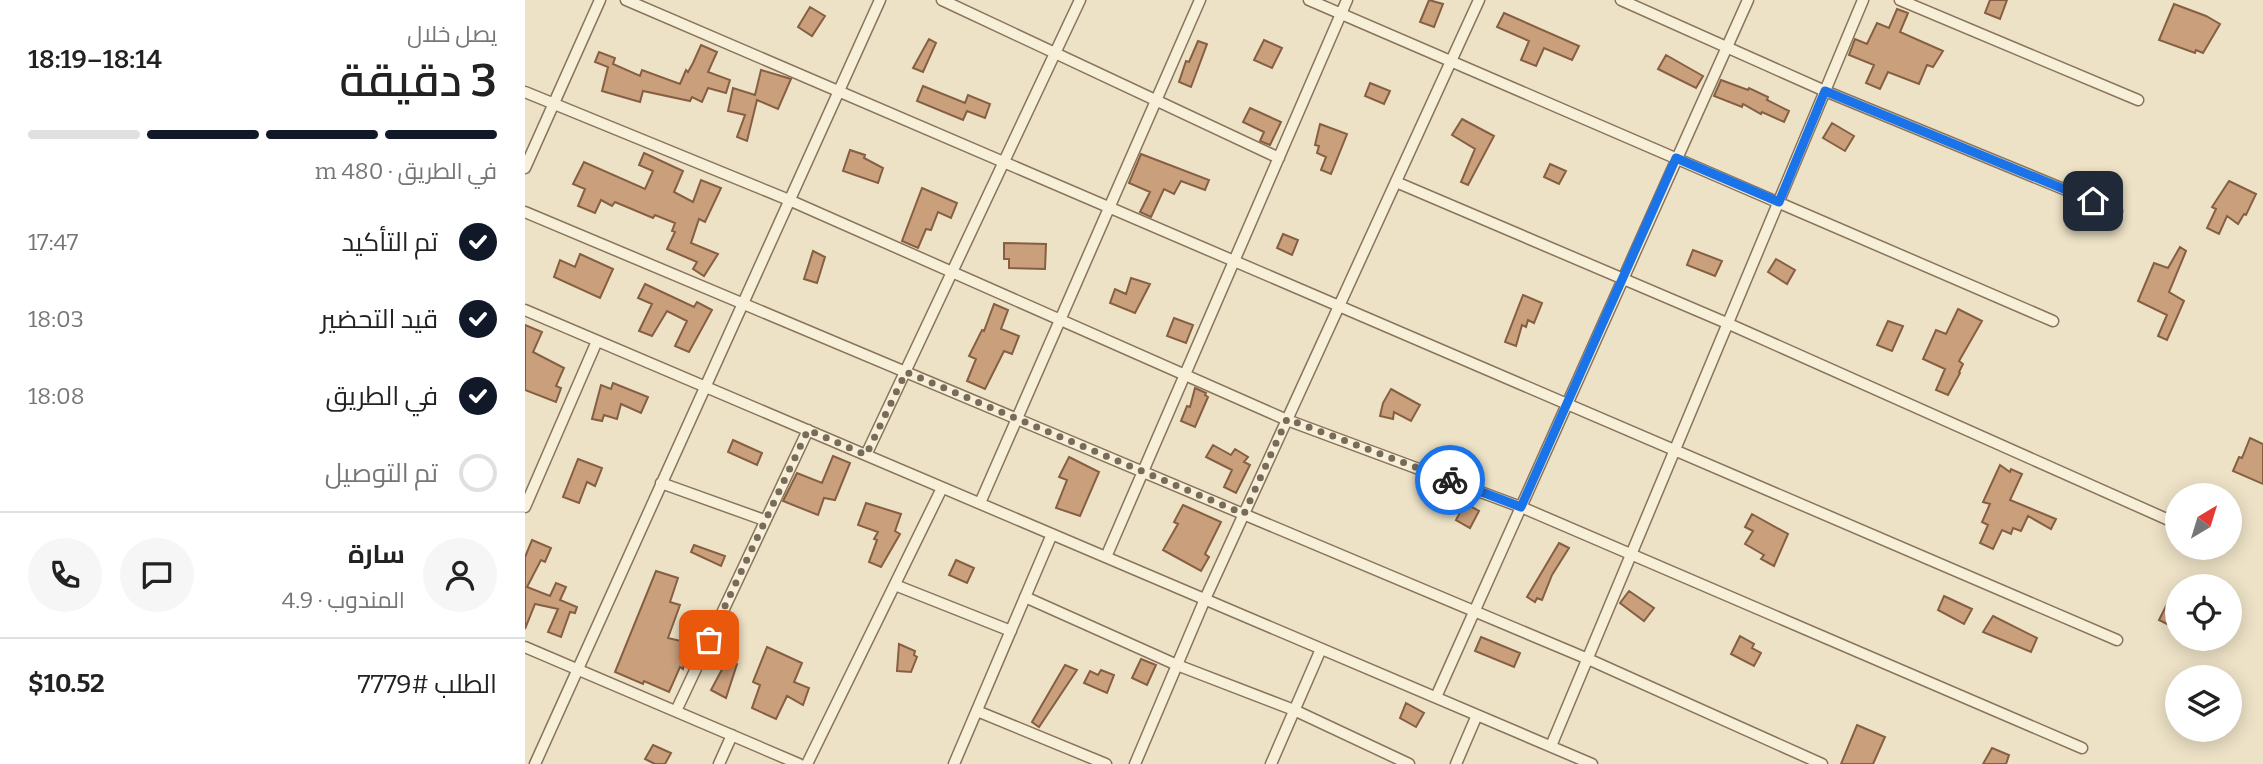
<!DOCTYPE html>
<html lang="ar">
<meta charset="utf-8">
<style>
:root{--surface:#fff;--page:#f6f6f6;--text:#222;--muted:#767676;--line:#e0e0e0;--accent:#111827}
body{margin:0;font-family:Bitter,Cairo,serif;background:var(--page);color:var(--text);direction:rtl;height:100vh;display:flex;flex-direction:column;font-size:26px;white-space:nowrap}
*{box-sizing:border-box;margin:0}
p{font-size:23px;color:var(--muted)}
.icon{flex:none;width:38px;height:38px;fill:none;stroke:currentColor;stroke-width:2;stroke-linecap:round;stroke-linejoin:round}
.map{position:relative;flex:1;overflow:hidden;direction:ltr}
.panel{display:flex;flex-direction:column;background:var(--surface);width:525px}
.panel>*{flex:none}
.needle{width:46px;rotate:38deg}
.buttons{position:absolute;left:1640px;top:483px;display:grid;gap:14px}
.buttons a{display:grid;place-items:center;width:77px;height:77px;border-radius:50%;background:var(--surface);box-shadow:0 4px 18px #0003;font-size:35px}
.pin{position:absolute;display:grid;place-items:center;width:60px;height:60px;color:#fff;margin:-30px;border-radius:14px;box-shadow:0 4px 10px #0006}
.courier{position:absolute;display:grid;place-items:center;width:70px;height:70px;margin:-35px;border:5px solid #1a73e8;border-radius:50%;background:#fff;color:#222;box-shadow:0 2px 9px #0007}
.headline em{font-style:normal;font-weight:600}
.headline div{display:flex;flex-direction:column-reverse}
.headline{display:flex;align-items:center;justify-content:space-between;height:119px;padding:0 28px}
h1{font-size:46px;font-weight:600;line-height:52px}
.bar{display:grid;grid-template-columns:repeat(4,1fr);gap:10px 7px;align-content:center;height:84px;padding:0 28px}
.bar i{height:9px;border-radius:5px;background:var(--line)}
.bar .active{background:var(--accent)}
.bar p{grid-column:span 4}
.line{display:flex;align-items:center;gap:18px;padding:0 28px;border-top:2px solid var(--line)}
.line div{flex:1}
.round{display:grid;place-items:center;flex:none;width:74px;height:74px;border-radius:37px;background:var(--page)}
ol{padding:0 28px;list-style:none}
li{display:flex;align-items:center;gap:21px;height:77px}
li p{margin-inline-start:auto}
li .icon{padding:7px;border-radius:50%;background:var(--accent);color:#fff;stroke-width:4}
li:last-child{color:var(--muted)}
li i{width:38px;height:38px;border:4px solid var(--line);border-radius:50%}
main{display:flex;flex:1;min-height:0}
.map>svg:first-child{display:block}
.building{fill:#ca9f7c;stroke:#865f42;stroke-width:2}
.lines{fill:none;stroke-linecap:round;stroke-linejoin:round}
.minor-casing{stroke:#88745c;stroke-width:13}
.minor{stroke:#f8efd9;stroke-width:10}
.done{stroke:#776c59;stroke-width:7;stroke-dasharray:0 12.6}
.route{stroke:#1a73e8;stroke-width:9}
</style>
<main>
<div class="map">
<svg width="1738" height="764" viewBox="0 0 1738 764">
<rect width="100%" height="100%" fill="#ede2c6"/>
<path class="building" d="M 904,0 L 918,4 L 909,27 L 895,22 Z
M 1465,0 L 1482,0 L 1475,19 L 1460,13 Z
M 1649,4 L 1681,16 L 1695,24 L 1678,53 L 1671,50 L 1670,53 L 1634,40 Z
M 285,7 L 300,16 L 287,36 L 273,27 Z
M 1372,9 L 1383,13 L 1375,32 L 1418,51 L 1408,67 L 1402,65 L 1394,84 L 1363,72 L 1355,89 L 1341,83 L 1349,65 L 1324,55 L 1330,39 L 1342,44 L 1352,23 L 1364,28 Z
M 979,13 L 1054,46 L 1047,60 L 1019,48 L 1011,66 L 996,60 L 1004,41 L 972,27 Z
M 404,39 L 411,43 L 398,72 L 388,68 Z
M 739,40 L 757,48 L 747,68 L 729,60 Z
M 673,41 L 682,44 L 666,87 L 654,82 L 661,61 L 664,62 Z
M 176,45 L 192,52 L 183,72 L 205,80 L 201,93 L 183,88 L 177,102 L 167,97 L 165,101 L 118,91 L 115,102 L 77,91 L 83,67 L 70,62 L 74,52 L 90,58 L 88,64 L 115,76 L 117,70 L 155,84 L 161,70 L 163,72 L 168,63 Z
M 1141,55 L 1178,76 L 1171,88 L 1133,69 Z
M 236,70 L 266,79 L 253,109 L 232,100 L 222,141 L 212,137 L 220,115 L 203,111 L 208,88 L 230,95 Z
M 1196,80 L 1223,90 L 1224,88 L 1243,97 L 1242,100 L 1264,111 L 1259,122 L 1237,112 L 1236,114 L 1218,104 L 1217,107 L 1189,96 Z
M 845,83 L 865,91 L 859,104 L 840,96 Z
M 398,86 L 440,103 L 443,95 L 465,104 L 460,118 L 442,111 L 438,120 L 392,101 Z
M 725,108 L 756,122 L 745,145 L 735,141 L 739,132 L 718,122 Z
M 937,119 L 969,136 L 943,185 L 936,182 L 950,149 L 927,135 Z
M 1307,123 L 1329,136 L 1320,151 L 1298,138 Z
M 795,124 L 822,134 L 806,174 L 796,170 L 801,157 L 792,153 L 794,146 L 790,145 Z
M 325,150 L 340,155 L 339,158 L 358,168 L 353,183 L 318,171 Z
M 119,153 L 158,171 L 149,192 L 168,202 L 176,180 L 196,188 L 180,222 L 174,219 L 166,243 L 193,254 L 179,276 L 168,269 L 172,262 L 142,249 L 150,232 L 147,231 L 150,223 L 130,215 L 128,218 L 90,202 L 87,206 L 76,200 L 70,213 L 53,206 L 60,189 L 48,184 L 59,162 L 120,189 L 128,171 L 114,165 Z
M 616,154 L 684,180 L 680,190 L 656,181 L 649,194 L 639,189 L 626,217 L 615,212 L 625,192 L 604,183 Z
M 1025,164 L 1041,171 L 1034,184 L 1019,177 Z
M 1704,181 L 1731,194 L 1721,215 L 1719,214 L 1713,224 L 1702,216 L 1694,234 L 1682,228 L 1691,209 L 1687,207 Z
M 397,188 L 432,203 L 426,218 L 413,212 L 406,230 L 401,229 L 393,248 L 377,241 Z
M 758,234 L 773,240 L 767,255 L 752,248 Z
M 479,243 L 521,244 L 520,269 L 484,268 L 484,259 L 479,259 Z
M 1655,247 L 1661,251 L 1644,292 L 1659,301 L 1642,340 L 1633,336 L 1642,315 L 1613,301 L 1629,263 L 1643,268 Z
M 1168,250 L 1197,261 L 1190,276 L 1162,265 Z
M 288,251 L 300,257 L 292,283 L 279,279 Z
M 55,254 L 88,269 L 75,298 L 29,277 L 35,260 L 50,267 Z
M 1251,259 L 1270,270 L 1262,284 L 1243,272 Z
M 606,278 L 625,284 L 610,313 L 585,303 L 590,289 L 601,294 Z
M 120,284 L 169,307 L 172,302 L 187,310 L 164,352 L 150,346 L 162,321 L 142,311 L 127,336 L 114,331 L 127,304 L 113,298 Z
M 998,295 L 1017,303 L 1009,323 L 1003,320 L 1001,327 L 997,325 L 991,346 L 980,342 Z
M 469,304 L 483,310 L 476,329 L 494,336 L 487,354 L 479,351 L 460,389 L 442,381 L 451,359 L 444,356 L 457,330 L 459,331 Z
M 1433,309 L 1457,321 L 1434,361 L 1438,364 L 1434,372 L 1435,373 L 1423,395 L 1411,390 L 1420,369 L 1398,359 L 1411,330 L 1421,334 Z
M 649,318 L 668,325 L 661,343 L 642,336 Z
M 1363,321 L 1378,326 L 1367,351 L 1352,345 Z
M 0,325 L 17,332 L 8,352 L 39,368 L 31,386 L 36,388 L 31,402 L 0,390 Z
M 88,383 L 123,397 L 116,413 L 96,404 L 92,419 L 79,415 L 77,421 L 67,419 L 76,385 L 86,389 Z
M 670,388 L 681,393 L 680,395 L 683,397 L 670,427 L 656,421 L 662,406 L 665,407 Z
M 866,389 L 895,405 L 886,421 L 869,412 L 868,419 L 855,416 L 858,403 Z
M 1725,438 L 1738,444 L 1738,484 L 1708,471 L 1714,457 L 1717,458 Z
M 208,440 L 237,453 L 232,465 L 203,452 Z
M 688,445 L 706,455 L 710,449 L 723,457 L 719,462 L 725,465 L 711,493 L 699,487 L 707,470 L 681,457 Z
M 308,456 L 325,463 L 310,500 L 299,498 L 293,515 L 258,501 L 272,473 L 297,483 Z
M 544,457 L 574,472 L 555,516 L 531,508 L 542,480 L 534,477 Z
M 53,459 L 77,468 L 70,486 L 62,482 L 54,503 L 38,497 Z
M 1475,465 L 1485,472 L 1486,469 L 1497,474 L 1485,500 L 1531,519 L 1526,529 L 1503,516 L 1496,531 L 1488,528 L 1486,534 L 1477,530 L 1468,549 L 1455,543 L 1463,525 L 1457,522 L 1465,504 L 1458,502 Z
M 341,503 L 376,514 L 370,531 L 375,534 L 356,567 L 344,562 L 352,540 L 349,539 L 353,532 L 333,525 Z
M 940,503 L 954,511 L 945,528 L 931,520 Z
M 658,505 L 696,522 L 680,554 L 684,557 L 676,571 L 638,550 L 653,524 L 649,522 Z
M 1227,514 L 1263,534 L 1249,566 L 1236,559 L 1239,555 L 1220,544 L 1228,531 L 1220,527 Z
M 7,540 L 26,548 L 20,562 L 16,560 L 2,587 L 25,596 L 31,583 L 41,587 L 35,600 L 52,607 L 50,613 L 45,612 L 36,637 L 23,632 L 33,609 L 10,604 L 0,629 L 0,557 Z
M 1034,543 L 1044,548 L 1027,575 L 1017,600 L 1012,598 L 1010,602 L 1002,597 Z
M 169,545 L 200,556 L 196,566 L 166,552 Z
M 431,560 L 449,568 L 442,583 L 424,575 Z
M 131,571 L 153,578 L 145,602 L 155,605 L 143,638 L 164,643 L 158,669 L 155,667 L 144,692 L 119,681 L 118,684 L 90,672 Z
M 1104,591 L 1129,608 L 1119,621 L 1095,603 Z
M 1419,596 L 1447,609 L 1439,624 L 1413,610 Z
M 1642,604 L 1652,609 L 1652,629 L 1634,620 Z
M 1468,616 L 1512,638 L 1506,652 L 1458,632 Z
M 1215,636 L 1229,644 L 1227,648 L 1236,653 L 1229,666 L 1206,654 Z
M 956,637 L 995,653 L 989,667 L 950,651 Z
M 374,644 L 390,651 L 389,655 L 392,657 L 386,672 L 372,671 Z
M 242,647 L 277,663 L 269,682 L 284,688 L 278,705 L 262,696 L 251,719 L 227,708 L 235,685 L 228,682 Z
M 616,659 L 631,665 L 622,685 L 607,678 Z
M 202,660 L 212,664 L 201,698 L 186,690 Z
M 540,665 L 552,670 L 514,727 L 507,722 Z
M 576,670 L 589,675 L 582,693 L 559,683 L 565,671 L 573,675 Z
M 881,703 L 899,713 L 891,727 L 875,718 Z
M 1332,725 L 1360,737 L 1348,764 L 1316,764 Z
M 128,745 L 146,753 L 140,764 L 130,764 L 120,759 Z
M 1467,748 L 1484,755 L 1481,764 L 1458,764 Z"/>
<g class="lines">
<g class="minor-casing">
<path id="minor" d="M 101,0 L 1592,640
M 417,0 L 754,158
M 784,0 L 1528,321
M 1096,0 L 1300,91 L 1592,211
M 1375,0 L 1613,100
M 0,92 L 264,200 L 762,420 L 996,507 L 1557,748
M 0,168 L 75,0
M 871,182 L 1204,324 L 1646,521
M 0,212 L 1063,659 L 1297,764
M 0,310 L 1067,764
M 341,455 L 555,0
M 136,483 L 239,520
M 455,503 L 675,0
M 0,507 L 72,341
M 581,557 L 822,0
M 370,585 L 486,631
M 500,597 L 652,665 L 769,710 L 884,764
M 0,647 L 274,764
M 911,697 L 1223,0
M 151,711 L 283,430
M 452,711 L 581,764
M 1026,746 L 1338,0
M 10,764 L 355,0
M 194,764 L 207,735
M 282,764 L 417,488
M 429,764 L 527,534
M 610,764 L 680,599 L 954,0
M 746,764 L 796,649
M 931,764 L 952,715"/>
</g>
<use href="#minor" class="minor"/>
</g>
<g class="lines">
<path class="done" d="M 184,640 L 283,430 L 341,455 L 381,372 L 719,514 L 762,419 L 925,480"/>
<path class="route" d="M 925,480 L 996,507 L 1151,158 L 1254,202 L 1300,91 L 1568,201"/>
</g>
</svg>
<div class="buttons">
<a><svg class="needle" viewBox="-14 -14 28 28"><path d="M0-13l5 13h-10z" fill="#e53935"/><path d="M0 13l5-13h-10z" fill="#767676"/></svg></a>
<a><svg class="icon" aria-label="locate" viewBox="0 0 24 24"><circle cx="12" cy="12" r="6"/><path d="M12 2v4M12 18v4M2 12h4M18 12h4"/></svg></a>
<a><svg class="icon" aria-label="layers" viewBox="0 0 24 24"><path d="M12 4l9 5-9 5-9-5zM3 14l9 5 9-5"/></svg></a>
</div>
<div class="pin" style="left:184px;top:640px;background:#ea580c"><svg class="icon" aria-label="bag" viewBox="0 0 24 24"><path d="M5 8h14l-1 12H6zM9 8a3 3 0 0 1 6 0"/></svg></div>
<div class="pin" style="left:1568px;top:201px;background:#1f2937"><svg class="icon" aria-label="home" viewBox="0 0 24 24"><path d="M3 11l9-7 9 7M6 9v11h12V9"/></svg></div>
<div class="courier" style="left:925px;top:480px"><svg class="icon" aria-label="bike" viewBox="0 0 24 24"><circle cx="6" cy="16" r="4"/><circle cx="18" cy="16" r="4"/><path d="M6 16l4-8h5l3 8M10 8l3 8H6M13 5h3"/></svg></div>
</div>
<section class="panel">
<div class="headline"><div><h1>3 دقيقة</h1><p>يصل خلال</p></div><em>18:14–18:19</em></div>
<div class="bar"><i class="active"></i><i class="active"></i><i class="active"></i><i></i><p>في الطريق · 480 m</p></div>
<ol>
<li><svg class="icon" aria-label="check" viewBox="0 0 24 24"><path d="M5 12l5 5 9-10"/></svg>تم التأكيد<p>17:47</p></li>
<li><svg class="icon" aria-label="check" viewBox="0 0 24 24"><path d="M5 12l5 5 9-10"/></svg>قيد التحضير<p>18:03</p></li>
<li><svg class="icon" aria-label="check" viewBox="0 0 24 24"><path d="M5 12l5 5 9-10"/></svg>في الطريق<p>18:08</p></li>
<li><i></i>تم التوصيل</li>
</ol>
<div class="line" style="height:126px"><a class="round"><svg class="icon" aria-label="person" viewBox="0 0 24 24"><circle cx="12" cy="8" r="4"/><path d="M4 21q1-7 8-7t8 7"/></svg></a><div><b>سارة</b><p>المندوب · 4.9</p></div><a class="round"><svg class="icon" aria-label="chat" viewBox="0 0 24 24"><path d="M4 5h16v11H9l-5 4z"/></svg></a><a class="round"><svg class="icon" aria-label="phone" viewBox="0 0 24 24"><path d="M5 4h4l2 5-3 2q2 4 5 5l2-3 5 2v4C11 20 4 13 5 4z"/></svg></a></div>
<div class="line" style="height:91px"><div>الطلب #7779</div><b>$10.52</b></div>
</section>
</main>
